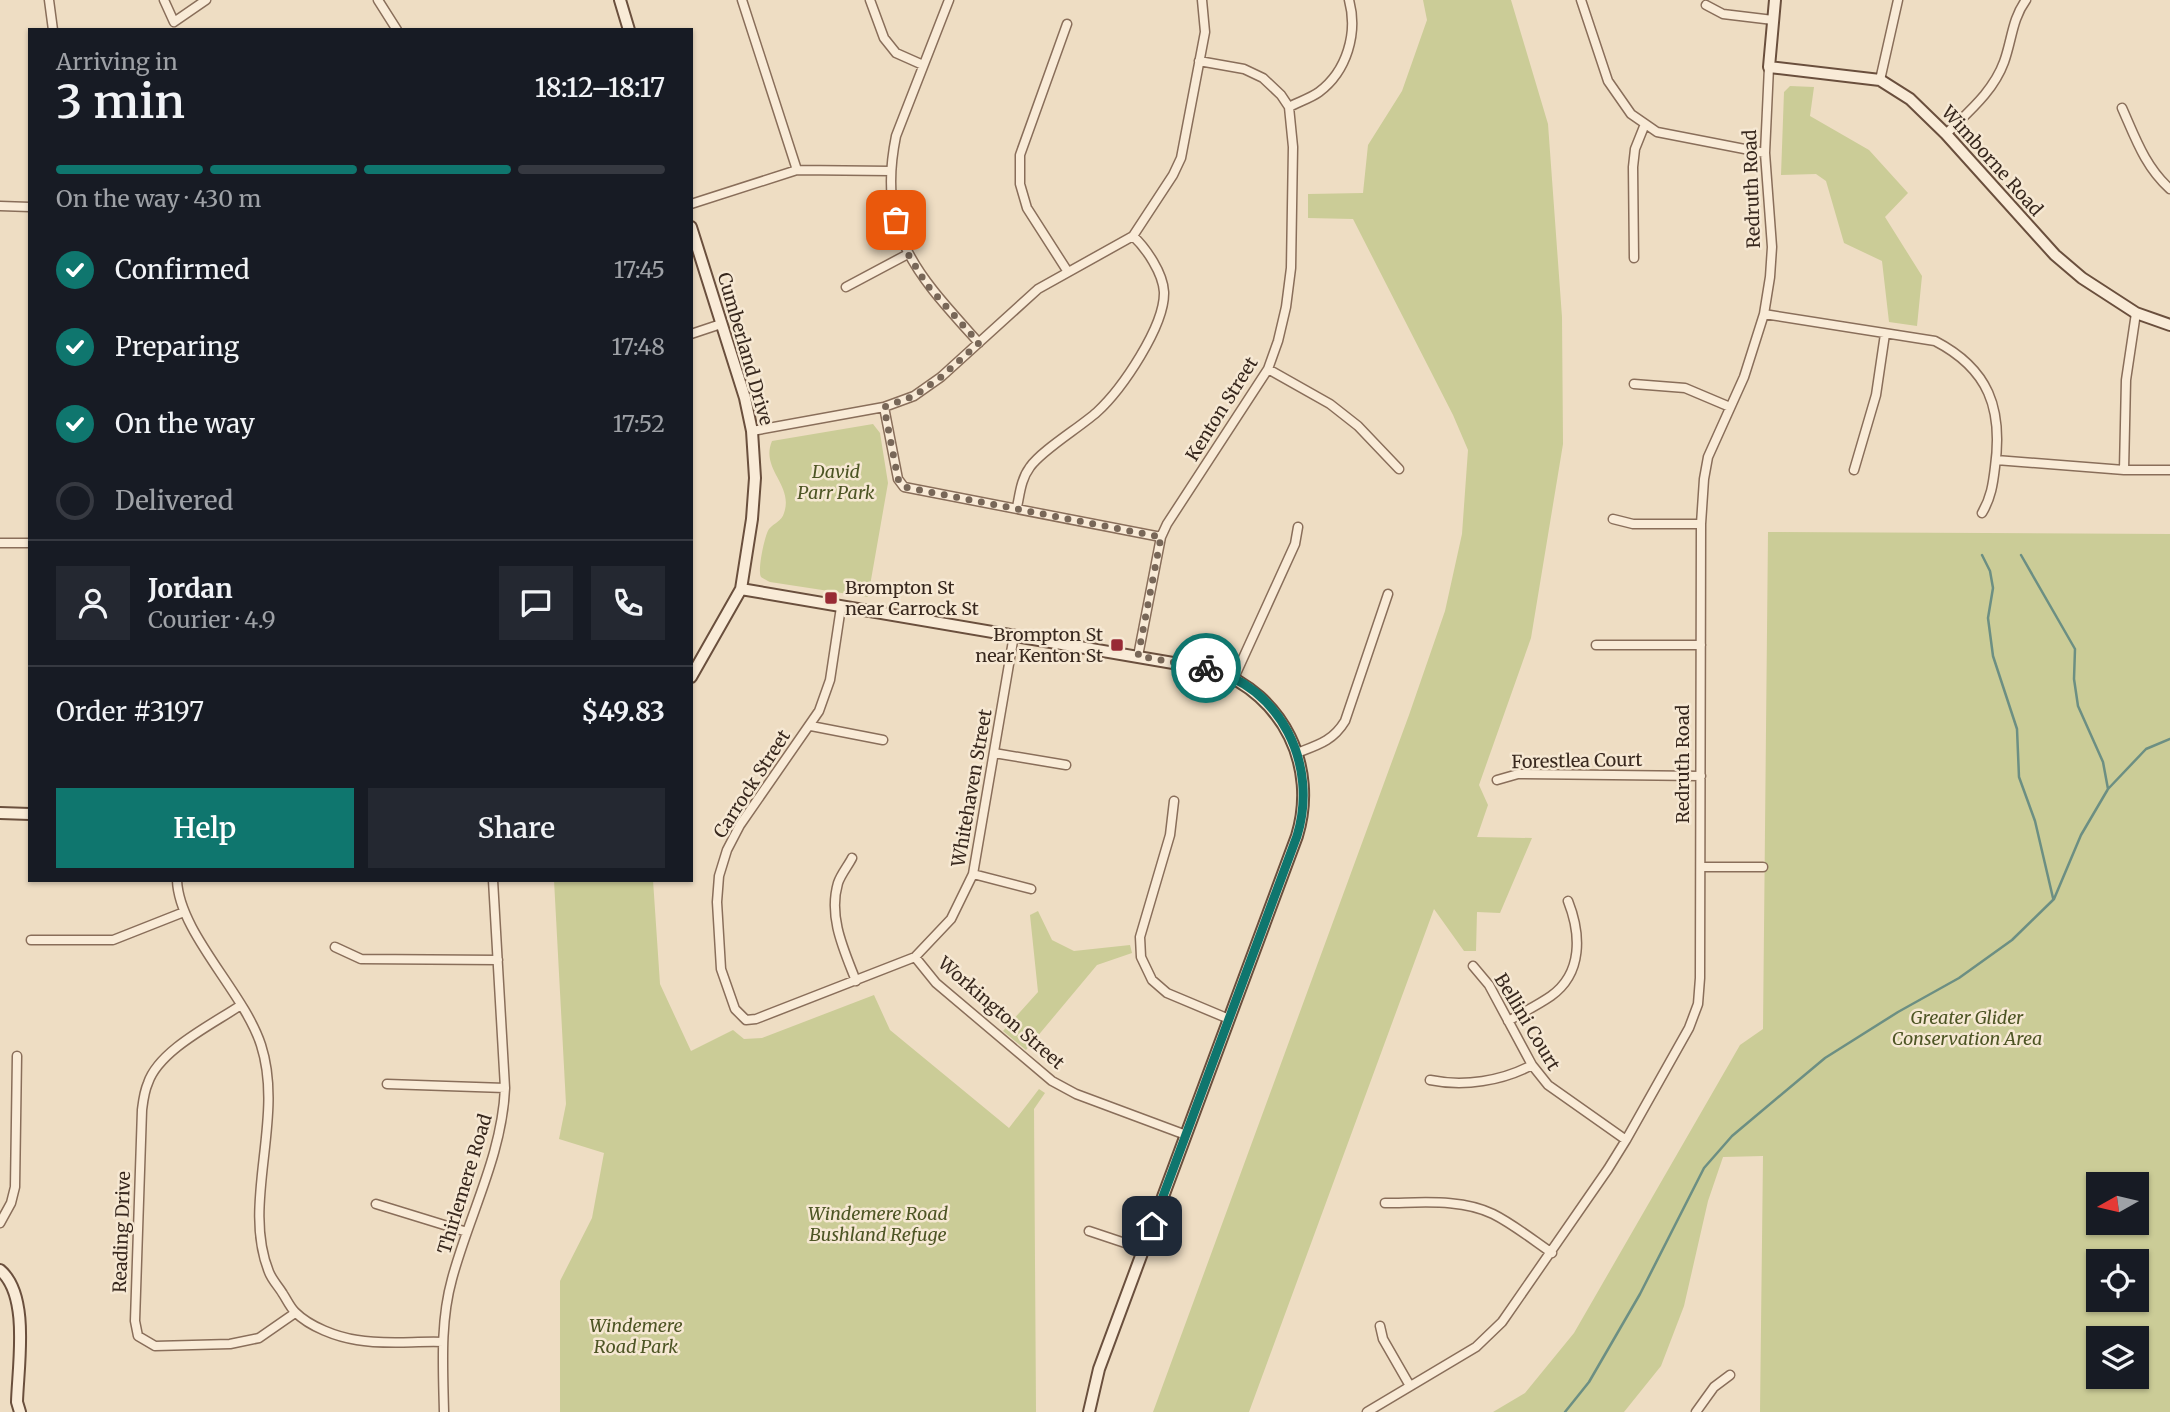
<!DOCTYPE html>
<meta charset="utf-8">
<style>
:root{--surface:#171b24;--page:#242831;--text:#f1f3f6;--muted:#9ea1a6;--line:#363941;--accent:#0f766e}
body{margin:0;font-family:Merriweather,serif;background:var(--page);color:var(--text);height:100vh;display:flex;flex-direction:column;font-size:26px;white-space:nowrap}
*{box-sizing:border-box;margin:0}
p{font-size:23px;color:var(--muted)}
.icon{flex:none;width:38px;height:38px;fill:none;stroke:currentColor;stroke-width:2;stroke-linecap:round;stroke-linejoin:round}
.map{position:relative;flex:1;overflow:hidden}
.details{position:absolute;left:28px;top:28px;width:665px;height:854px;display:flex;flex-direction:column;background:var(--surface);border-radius:0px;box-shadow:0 2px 5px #0004}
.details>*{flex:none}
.needle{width:46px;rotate:262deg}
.tools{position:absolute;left:2086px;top:1172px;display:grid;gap:14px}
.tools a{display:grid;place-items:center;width:63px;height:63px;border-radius:0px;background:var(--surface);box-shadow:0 2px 5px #0004;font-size:35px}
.pin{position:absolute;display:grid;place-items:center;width:60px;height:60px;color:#fff;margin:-30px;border-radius:14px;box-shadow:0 4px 10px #0006}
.courier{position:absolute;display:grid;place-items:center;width:70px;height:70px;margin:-35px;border:5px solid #0f766e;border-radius:50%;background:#fff;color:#222;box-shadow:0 2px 9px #0007}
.overview em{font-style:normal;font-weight:600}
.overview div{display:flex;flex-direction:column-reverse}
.overview{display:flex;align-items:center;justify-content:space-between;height:119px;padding:0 28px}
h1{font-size:46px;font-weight:600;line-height:52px}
.bar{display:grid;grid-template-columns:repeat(4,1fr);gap:10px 7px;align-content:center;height:84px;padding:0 28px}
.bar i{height:9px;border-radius:5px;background:var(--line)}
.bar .selected{background:var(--accent)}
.bar p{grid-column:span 4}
.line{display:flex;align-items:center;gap:18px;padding:0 28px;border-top:2px solid var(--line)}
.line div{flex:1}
.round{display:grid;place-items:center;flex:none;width:74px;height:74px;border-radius:0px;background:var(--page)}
ol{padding:0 28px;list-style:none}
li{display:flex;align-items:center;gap:21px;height:77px}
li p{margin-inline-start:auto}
li .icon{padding:7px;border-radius:50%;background:var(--accent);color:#fff;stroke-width:4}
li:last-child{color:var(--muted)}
li i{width:38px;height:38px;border:4px solid var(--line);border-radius:50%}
.primary-button{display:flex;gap:14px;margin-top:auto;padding:14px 28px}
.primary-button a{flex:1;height:80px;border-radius:0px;background:var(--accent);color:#fff;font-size:28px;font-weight:600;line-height:80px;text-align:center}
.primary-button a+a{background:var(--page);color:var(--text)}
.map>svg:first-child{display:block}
.green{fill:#cbcc97;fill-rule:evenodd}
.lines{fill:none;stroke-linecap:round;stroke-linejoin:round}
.stream{stroke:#6c8f83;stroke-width:2.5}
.street-casing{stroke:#896e5a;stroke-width:11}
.secondary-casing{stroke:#6a4f3d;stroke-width:14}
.street{stroke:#f9ebd7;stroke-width:8}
.secondary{stroke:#f9ebd7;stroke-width:10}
.done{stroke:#786758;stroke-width:7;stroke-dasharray:0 12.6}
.route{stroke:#0f766e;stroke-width:9}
.poi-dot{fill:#982a35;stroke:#f6e8d3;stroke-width:2.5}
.labels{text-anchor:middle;stroke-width:5;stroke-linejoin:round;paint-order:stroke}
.street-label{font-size:18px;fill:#38281e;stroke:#f6e8d3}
.park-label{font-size:18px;font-style:italic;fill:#4d5524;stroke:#f6e8d3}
.poi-label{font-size:18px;fill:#38281e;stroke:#f6e8d3;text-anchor:start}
</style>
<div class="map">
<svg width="2170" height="1412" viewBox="0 0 2170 1412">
<rect width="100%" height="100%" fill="#eeddc3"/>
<path class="green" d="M 1423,0 L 1511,0 L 1548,124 L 1562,317 L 1563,444 L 1531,638 L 1479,785 L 1488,805 L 1477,837 L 1532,838 L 1500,913 L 1477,912 L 1476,951 L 1464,951 L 1434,909 L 1249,1412 L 1153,1412 L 1409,715 L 1445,611 L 1462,534 L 1468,450 L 1453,415 L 1353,219 L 1308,218 L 1308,194 L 1363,193 L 1368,145 L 1402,91 L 1427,20 Z
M 1790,86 L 1814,87 L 1810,116 L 1869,150 L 1908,193 L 1885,217 L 1922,276 L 1917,326 L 1889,322 L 1882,261 L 1844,243 L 1826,181 L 1816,174 L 1781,175 L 1784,92 Z
M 873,424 L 880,433 L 888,483 L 868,597 L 770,582 C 768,581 762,578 761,577 C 757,571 765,534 769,529 C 774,523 782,521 784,513 C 794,485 760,469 772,441 Z
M 1768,532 L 2170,534 L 2170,1412 L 1760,1412 L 1763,1156 L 1723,1157 L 1708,1201 L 1684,1306 L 1661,1366 L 1624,1412 L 1493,1412 L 1525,1393 L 1574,1333 L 1740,1045 L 1763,1029 ZM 2098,1185 L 2137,1185 L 2137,1223 L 2098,1223 ZM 2098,1262 L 2137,1262 L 2137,1300 L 2098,1300 ZM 2098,1339 L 2137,1339 L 2137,1377 L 2098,1377 Z
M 554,880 L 653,880 L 660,984 L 691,1051 L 733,1030 L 744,1039 L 762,1038 L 874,995 L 890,1030 L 1009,1128 L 1039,1089 L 1045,1093 L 1034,1109 L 1036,1412 L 560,1412 L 560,1281 L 592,1218 L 604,1153 L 559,1139 L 566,1104 Z
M 1038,911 L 1052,940 L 1074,951 L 1130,945 L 1132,953 L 1097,965 L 1026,1050 L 1003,1031 L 1038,992 L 1030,915 Z"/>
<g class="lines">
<path class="stream" d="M 1982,555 L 1990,571 L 1993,588 L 1988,618 L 1993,656 L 2017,729 L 2019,777 L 2035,821 L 2053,898
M 2021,555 L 2075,649 L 2074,679 L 2078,706 L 2103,762 L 2108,789
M 1565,1412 L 1589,1382 L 1640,1294 L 1704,1168 L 1732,1136 L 1825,1058 L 1898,1012 L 1959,978 L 2012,940 L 2054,899 L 2081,835 L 2108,789 L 2146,749 L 2170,739"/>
<g class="street-casing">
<path id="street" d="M 49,0 L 53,30
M 164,0 L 174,22 L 206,0
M 378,0 L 397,30
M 742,0 L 797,170
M 870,0 L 884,38 L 896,53 L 923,65
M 949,0 L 896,136 C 876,234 919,276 979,343
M 1581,0 L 1608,81 L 1631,114 L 1657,132 L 1765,153
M 1706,5 L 1723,14 L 1773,20
M 1067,24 L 1020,155 L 1020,184 L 1027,208 L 1068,272
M 1880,80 L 1898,0
M 1289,107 C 1298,102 1311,98 1319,92 C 1347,71 1358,33 1349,0
M 2122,108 C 2135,137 2145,167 2170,189
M 1946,134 C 1968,112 1993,92 2004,62 C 2012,40 2012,19 2026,0
M 691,204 L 797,170 L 891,171
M 0,206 L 30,207
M 1634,258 L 1633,167 L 1635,149 L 1645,124
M 846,287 L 908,254
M 1764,314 L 1935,341 C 1989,369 2003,409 1995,467 C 1993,484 1991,498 1982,513
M 691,334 L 721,324
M 1268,369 L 1330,404 L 1358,426 L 1399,469
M 1634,384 L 1685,388 L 1730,407
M 884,407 L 898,479 L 904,487 L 1161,537
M 752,431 L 884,407 L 914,396 L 941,377 L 1038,289 L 1133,236 L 1173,175 L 1181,158 L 1205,32 L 1202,0
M 1996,460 L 2124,470 L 2170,470
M 1854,470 L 1876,395 L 1885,334
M 2124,470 L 2126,380 L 2136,313
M 1017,507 C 1020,493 1021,479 1030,467 C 1042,450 1079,428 1097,412 C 1122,389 1165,326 1164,292 C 1163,273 1146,248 1133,236
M 1613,519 L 1633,524 L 1701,524
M 0,543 L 30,543
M 841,607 L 830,680 L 819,711 L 740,825 L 727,850 L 719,876 L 717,902 L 721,969 L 735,1009 L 746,1020 L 756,1019 L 915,957 L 951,919 L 973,874 L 1014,635
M 1596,645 L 1701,645
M 1138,656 L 1161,537 L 1167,524 L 1268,369 L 1278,341 L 1286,307 L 1291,268 L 1293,147 L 1289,107 L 1281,95 L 1263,78 L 1244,69 L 1199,61
M 1234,678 L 1295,544 L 1298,527
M 811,726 L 883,740
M 994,753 L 1066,765
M 1297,753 C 1318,745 1333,741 1345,721 L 1388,594
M 1497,780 L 1518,774 L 1701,776
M 1174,801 L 1170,835 L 1140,937 L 1141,957 L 1152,980 L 1167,993 L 1229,1019
M 852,858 C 848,866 841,874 838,883 C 828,917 844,950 856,981
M 1701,867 L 1763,867
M 973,874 L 1031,889
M 177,880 C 179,933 244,992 261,1045 C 285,1119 241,1203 269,1272 C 272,1280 279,1287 283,1294 C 287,1300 290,1307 295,1312 C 310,1327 337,1337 357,1340 C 384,1345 415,1341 443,1342
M 31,940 L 113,940 L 184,912
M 335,947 L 361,959 L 498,960
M 915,957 L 936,983 L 1052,1081 L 1076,1094 L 1186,1135
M 1473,966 L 1489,985 L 1532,1065 L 1548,1085 L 1626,1140
M 241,1005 C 213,1024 159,1050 148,1083 C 144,1092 143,1102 142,1110 L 135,1321 L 138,1336 L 155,1346 L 230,1344 L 259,1338 L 295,1313
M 1508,1021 C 1522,1013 1538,1005 1551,996 C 1583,973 1581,934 1568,901
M 1430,1080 C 1464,1087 1502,1081 1532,1065
M 387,1084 L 505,1088
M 1385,1203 C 1419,1203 1461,1198 1493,1214 C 1513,1224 1533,1240 1552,1253
M 376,1204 L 467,1232
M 0,1223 L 11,1203 L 15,1187 L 17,1056
M 1089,1231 L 1143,1249
M 1380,1326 L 1383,1339 L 1410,1386
M 444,1412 C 443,1367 440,1322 452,1279 C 469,1215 502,1156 505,1088 L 493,880
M 1367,1412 L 1476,1347 L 1502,1322 L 1608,1169 L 1626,1140 L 1689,1028 L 1698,1004 L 1700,978 L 1701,524 L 1704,479 L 1708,457 L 1744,377 L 1764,314 L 1770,277 L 1772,247 L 1765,153 L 1769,67
M 1696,1412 L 1714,1387 L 1730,1375"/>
</g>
<g class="secondary-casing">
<path id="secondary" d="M 620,0 L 629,30
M 1775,0 L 1769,67 L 1880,80 L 1910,99 L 1946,134 L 2055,255 L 2082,278 L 2136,313 L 2170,325
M 691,227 L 745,398 L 752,431 L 755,478 L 752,519 L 741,589 L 691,677
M 741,589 L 1214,670 C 1284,695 1318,767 1297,836 L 1099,1369 L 1089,1412
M 0,813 L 30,814
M 0,1270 C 30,1295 18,1365 17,1402 L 20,1412"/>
</g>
<use href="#street" class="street"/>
<use href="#secondary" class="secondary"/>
</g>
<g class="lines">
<path class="done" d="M 896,220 L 908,254 L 927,285 L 979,343 L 941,377 L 914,396 L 884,407 L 898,479 L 904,487 L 1161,537 L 1138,656 L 1206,668"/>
<path class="route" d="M 1152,1226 L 1297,836 C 1319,765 1281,686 1206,668"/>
</g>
<g class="poi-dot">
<rect x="824" y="591" width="14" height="14" rx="3.5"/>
<rect x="1110" y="638" width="14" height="14" rx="3.5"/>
</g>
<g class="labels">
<g class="street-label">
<text transform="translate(1992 161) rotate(48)" y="6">Wimborne Road</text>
<text transform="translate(1752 189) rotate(-92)" y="6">Redruth Road</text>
<text transform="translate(745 349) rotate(74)" y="6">Cumberland Drive</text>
<text transform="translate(1222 409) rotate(-58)" y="6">Kenton Street</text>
<text transform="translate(1577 761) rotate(-1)" y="6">Forestlea Court</text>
<text transform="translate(1683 764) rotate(-90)" y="6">Redruth Road</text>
<text transform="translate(752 784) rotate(-57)" y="6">Carrock Street</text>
<text transform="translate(972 788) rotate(-80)" y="6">Whitehaven Street</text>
<text transform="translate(1001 1013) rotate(41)" y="6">Workington Street</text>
<text transform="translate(1527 1022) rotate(59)" y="6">Bellini Court</text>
<text transform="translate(465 1184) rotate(-73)" y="6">Thirlemere Road</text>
<text transform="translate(122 1232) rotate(-88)" y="6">Reading Drive</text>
</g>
<g class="park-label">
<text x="836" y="478">David<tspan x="836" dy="21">Parr Park</tspan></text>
<text x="1967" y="1024">Greater Glider<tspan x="1967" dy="21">Conservation Area</tspan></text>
<text x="878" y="1220">Windemere Road<tspan x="878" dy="21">Bushland Refuge</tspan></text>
<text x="636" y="1332">Windemere<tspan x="636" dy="21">Road Park</tspan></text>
</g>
<g class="poi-label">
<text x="845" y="594">Brompton St<tspan x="845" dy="21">near Carrock St</tspan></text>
<text x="1103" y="641" text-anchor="end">Brompton St<tspan x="1103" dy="21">near Kenton St</tspan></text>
</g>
</g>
</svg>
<div class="tools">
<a><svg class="needle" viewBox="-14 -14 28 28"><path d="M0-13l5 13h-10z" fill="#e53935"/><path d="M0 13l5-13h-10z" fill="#9ea1a6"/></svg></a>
<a><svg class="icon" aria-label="locate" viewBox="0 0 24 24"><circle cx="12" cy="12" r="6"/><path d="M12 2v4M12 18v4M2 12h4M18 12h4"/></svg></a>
<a><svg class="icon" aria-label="layers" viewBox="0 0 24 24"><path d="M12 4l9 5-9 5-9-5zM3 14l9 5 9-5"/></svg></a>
</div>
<div class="pin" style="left:896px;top:220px;background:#ea580c"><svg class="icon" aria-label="bag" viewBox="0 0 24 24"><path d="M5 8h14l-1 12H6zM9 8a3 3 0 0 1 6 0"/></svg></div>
<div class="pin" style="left:1152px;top:1226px;background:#1f2937"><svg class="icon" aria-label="home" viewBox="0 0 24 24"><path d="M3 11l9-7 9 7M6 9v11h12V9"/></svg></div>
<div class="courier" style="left:1206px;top:668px"><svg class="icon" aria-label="bike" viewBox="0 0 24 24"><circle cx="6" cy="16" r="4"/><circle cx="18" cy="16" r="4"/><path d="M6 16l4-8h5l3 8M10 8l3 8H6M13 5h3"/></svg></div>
<section class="details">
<div class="overview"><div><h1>3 min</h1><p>Arriving in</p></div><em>18:12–18:17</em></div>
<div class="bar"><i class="selected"></i><i class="selected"></i><i class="selected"></i><i></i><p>On the way · 430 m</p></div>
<ol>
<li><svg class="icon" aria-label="check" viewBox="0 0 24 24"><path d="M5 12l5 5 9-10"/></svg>Confirmed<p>17:45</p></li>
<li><svg class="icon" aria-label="check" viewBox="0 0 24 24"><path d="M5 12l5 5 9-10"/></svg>Preparing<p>17:48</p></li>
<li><svg class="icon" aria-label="check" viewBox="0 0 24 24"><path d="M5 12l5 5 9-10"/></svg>On the way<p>17:52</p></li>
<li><i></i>Delivered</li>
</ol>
<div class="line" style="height:126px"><a class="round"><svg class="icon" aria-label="person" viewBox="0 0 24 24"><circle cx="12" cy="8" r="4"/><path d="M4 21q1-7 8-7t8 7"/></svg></a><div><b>Jordan</b><p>Courier · 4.9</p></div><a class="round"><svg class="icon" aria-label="chat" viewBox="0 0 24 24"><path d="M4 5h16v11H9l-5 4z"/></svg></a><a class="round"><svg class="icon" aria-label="phone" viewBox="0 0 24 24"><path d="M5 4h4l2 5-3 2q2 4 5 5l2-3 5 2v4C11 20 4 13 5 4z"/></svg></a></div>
<div class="line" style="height:91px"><div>Order #3197</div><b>$49.83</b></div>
<div class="primary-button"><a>Help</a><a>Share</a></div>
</section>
</div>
